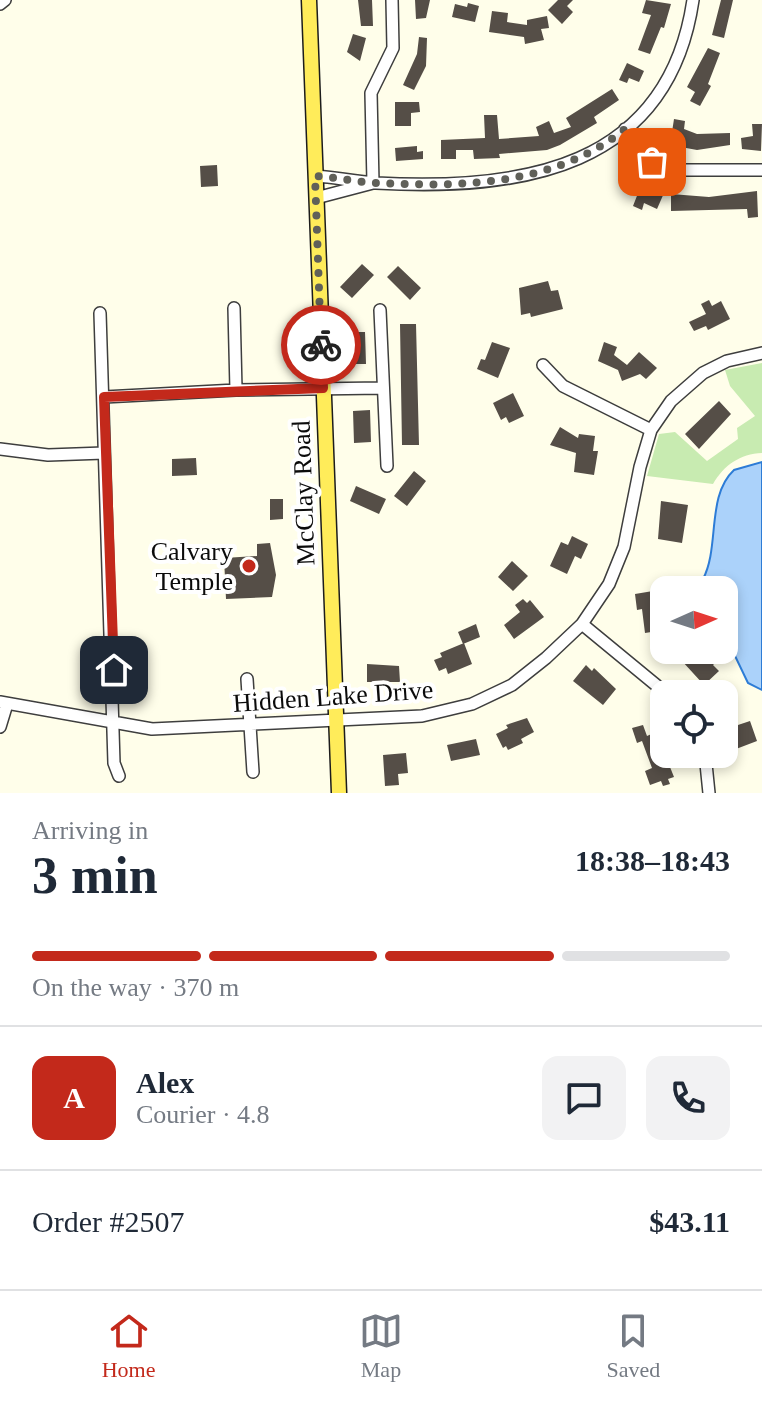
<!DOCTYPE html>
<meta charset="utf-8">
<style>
:root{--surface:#fff;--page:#f2f2f3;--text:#1f2937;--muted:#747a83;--line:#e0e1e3;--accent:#c3291b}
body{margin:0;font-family:Georgia,serif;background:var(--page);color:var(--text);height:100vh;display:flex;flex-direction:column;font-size:30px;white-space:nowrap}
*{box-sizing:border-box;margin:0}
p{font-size:26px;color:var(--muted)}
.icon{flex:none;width:44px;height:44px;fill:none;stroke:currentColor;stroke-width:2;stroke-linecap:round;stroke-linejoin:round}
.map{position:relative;height:793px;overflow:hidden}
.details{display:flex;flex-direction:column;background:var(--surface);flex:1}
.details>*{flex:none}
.needle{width:52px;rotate:87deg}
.controls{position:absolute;left:650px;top:576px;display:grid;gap:16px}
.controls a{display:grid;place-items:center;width:88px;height:88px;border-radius:16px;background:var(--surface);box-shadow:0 4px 12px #0003;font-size:40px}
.pin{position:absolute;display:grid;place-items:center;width:68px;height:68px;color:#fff;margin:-34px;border-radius:16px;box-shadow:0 4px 12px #0006}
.courier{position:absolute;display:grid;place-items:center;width:80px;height:80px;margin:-40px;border:6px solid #c3291b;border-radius:50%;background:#fff;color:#222;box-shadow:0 2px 10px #0007}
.head em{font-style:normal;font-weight:800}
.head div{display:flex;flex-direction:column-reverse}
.head{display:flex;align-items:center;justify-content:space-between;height:136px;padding:0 32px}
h1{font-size:52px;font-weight:800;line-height:60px}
.bar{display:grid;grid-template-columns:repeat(4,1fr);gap:12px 8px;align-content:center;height:96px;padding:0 32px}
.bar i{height:10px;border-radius:6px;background:var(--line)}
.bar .current{background:var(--accent)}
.bar p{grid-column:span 4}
.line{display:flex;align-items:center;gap:20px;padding:0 32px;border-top:2px solid var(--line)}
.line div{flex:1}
.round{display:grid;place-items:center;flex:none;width:84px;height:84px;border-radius:16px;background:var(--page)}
.dock{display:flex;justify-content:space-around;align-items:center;height:112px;border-top:2px solid var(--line);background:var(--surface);font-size:22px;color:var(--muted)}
.dock a{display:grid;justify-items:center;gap:4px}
.dock .current{color:var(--accent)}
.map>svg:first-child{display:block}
.green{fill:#c8ebb1}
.water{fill:#abd2fa;stroke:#2d7cd6;stroke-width:2}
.building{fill:#554e47}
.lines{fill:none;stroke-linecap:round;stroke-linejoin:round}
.minor-casing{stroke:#3e3e3e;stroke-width:14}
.major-casing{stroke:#1c1c1c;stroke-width:17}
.minor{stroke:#fff;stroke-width:11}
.major{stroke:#ffec5a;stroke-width:14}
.done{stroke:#606059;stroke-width:8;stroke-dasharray:0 14.4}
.route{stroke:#c3291b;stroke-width:10}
.poi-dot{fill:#c3291b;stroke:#fff;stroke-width:3}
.labels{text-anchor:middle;stroke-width:8;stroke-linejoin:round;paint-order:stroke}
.street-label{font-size:26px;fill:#0b0b0b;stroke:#fff}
.poi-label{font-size:26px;fill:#0b0b0b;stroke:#fff;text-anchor:end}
</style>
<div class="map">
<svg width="762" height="793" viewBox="0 0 762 793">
<rect width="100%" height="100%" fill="#fffeea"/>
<path class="green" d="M 762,363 L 762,453 C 740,454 724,465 713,484 L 647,476 L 659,434 L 675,432 L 707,461 L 738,439 L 737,428 L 755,416 L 730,386 L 725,370 Z"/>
<path class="water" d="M 762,462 L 762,690 L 748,683 L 724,633 L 724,590 L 709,590 L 703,579 C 720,547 706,496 734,470 Z"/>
<path class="building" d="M 358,0 L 372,0 L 373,26 L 361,26 Z
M 415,0 L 430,0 L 426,18 L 416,19 Z
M 558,0 L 573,0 L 567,6 L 573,12 L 562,24 L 548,10 Z
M 646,0 L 671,4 L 664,28 L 661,27 L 650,54 L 638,50 L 651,15 L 642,13 Z
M 721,0 L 733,0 L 724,38 L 712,35 Z
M 468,3 L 479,6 L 475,22 L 452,17 L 455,4 L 467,7 Z
M 492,11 L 508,13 L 507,22 L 527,25 L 527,20 L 547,16 L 549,28 L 541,29 L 544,40 L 525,44 L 524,37 L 489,32 Z
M 353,34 L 366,38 L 360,61 L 347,52 Z
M 419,37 L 427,38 L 426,66 L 414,90 L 403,85 L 417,54 Z
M 708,48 L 720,53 L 708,84 L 711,86 L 700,106 L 690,101 L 695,92 L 687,87 Z
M 627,63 L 644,71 L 639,82 L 629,78 L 627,83 L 619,80 Z
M 612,89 L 619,100 L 594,117 L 597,123 L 560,145 L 547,150 L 499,154 L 500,158 L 474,159 L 473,150 L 456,150 L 456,159 L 441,159 L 441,140 L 485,138 L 484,115 L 497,115 L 499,139 L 539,136 L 536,127 L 549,121 L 554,133 L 571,127 L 566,118 Z
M 395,102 L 419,102 L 420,112 L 411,113 L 411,126 L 395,126 Z
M 674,119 L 685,121 L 684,129 L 697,134 L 730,133 L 730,145 L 697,150 L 670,145 Z
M 752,124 L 762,124 L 761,151 L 742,149 L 741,138 L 753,136 Z
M 417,146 L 417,152 L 423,151 L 423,159 L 396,161 L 395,148 Z
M 217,165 L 218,186 L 201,187 L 200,166 Z
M 642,183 L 664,193 L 657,209 L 644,203 L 642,210 L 633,206 Z
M 757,191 L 758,217 L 748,218 L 747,209 L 671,211 L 671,194 L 709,197 Z
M 362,264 L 374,275 L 352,298 L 340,287 Z
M 398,266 L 421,288 L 410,300 L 387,277 Z
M 548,281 L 551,291 L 558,290 L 563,309 L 531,317 L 530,313 L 521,315 L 519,288 Z
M 709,300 L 712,306 L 721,301 L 730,319 L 708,330 L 706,326 L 694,331 L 689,322 L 706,314 L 701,304 Z
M 400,324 L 416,324 L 419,445 L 402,445 Z
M 349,332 L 365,332 L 366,364 L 350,364 Z
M 492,342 L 510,348 L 498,378 L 477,369 L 481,359 L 485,360 Z
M 604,342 L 617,347 L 614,355 L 627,365 L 639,352 L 657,368 L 646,379 L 640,374 L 622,381 L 618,370 L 598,361 Z
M 513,393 L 524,416 L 509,423 L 506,417 L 501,420 L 493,403 Z
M 719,401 L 731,414 L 699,449 L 685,434 Z
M 370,410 L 371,442 L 354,443 L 353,411 Z
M 560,427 L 578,438 L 579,434 L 595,436 L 593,451 L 598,451 L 594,475 L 574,472 L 576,453 L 550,445 Z
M 196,458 L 197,475 L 172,476 L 172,459 Z
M 414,471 L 426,481 L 407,506 L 394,496 Z
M 356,486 L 386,499 L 379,514 L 350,501 Z
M 270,499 L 283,499 L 283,519 L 270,520 Z
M 661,501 L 688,505 L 682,543 L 658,539 Z
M 572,536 L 588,544 L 581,559 L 575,556 L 567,574 L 550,566 L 561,542 L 568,545 Z
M 270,543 L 276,575 L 272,597 L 226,599 L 224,558 L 257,556 L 257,544 Z
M 512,561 L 528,576 L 513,591 L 498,577 Z
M 659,590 L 664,630 L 645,633 L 642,609 L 637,610 L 635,594 Z
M 523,599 L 527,603 L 530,600 L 544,617 L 514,639 L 504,625 L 520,612 L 515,605 Z
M 476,624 L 480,637 L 463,644 L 458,632 Z
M 464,643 L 472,664 L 448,674 L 446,668 L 439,671 L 434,660 L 442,657 L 440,653 Z
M 692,653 L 697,659 L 703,654 L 706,658 L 711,654 L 717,661 L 713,665 L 719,671 L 704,685 L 682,661 Z
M 367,664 L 399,666 L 400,682 L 367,682 Z
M 586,665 L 592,671 L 594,668 L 616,689 L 603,705 L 573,681 Z
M 735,716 L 738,725 L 750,721 L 757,741 L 736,749 L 725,720 Z
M 527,718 L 534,732 L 521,739 L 523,743 L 508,750 L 506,746 L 503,748 L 496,734 L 508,728 L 506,725 Z
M 643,725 L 647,736 L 656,732 L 674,777 L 668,779 L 670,784 L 663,786 L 661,781 L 650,785 L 645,771 L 652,768 L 642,741 L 637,743 L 632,728 Z
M 476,739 L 480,755 L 451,761 L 447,745 Z
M 406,753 L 408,773 L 398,774 L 399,785 L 385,786 L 383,755 Z"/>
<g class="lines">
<g class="minor-casing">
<path id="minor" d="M 0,4 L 5,0
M 625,129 L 652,162 L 667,170 L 762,170
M 315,176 C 336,177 355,182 376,183 C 519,191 668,170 693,0
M 373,183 L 371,93 L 393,48 L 392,0
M 316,198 L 373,183
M 234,308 L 236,390
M 380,310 L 387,466
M 100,313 L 114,763 L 119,776
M 543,365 L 563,386 L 651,430
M 104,397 L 236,390 L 383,388
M 0,449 L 48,455 L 104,453
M 582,624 L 667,694
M 247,679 L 253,772
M 0,702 L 152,729 L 422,716 L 472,704 L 512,685 L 546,658 L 582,624 L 609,584 L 624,547 L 640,467 L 651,430 L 671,401 L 703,373 L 727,361 L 762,353
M 0,727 L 7,704
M 705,754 L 709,793"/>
</g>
<g class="major-casing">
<path id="major" d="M 309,0 L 339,793"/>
</g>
<use href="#minor" class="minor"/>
<use href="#major" class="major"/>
</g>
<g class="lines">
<path class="done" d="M 321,345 L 315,176 C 336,177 356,182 376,183 C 464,187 554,186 625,129 L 652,162"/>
<path class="route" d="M 114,670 L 104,397 L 323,388 L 321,345"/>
</g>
<circle class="poi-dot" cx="249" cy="566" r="8"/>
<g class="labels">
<g class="street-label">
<text transform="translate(303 493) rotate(-92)" y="9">McClay Road</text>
<text transform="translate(333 696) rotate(-4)" y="9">Hidden Lake Drive</text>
</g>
<g class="poi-label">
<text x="233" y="560">Calvary<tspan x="233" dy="30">Temple</tspan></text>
</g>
</g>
</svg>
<div class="controls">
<a><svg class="needle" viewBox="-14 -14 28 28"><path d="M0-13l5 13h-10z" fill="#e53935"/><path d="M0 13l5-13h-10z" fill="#747a83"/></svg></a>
<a><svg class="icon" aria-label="locate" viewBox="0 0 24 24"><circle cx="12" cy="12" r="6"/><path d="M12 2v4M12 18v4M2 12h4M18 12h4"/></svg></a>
</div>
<div class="pin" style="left:652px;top:162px;background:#ea580c"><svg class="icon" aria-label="bag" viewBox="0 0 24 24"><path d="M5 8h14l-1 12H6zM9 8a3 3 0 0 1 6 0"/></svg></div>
<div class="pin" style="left:114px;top:670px;background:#1f2937"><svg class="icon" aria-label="home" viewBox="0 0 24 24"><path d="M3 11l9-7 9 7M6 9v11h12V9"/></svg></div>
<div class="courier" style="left:321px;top:345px"><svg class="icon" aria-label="bike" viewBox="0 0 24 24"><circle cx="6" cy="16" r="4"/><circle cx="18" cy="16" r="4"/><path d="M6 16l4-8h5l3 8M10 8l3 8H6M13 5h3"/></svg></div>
</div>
<section class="details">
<div class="head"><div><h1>3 min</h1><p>Arriving in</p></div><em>18:38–18:43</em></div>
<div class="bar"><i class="current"></i><i class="current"></i><i class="current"></i><i></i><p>On the way · 370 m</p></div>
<div class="line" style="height:144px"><b class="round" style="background:var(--accent);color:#fff">A</b><div><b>Alex</b><p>Courier · 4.8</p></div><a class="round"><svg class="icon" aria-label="chat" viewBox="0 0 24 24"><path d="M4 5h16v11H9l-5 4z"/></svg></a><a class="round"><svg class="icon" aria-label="phone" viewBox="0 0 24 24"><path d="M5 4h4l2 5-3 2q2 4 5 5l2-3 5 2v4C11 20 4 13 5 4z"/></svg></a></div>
<div class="line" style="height:104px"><div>Order #2507</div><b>$43.11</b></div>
</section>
<nav class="dock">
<a class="current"><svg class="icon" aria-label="home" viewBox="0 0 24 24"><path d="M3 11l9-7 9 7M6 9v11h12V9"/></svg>Home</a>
<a><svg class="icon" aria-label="map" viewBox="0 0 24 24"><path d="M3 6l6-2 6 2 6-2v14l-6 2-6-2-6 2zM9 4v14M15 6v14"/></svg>Map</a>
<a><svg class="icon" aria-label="saved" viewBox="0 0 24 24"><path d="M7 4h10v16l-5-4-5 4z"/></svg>Saved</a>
</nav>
